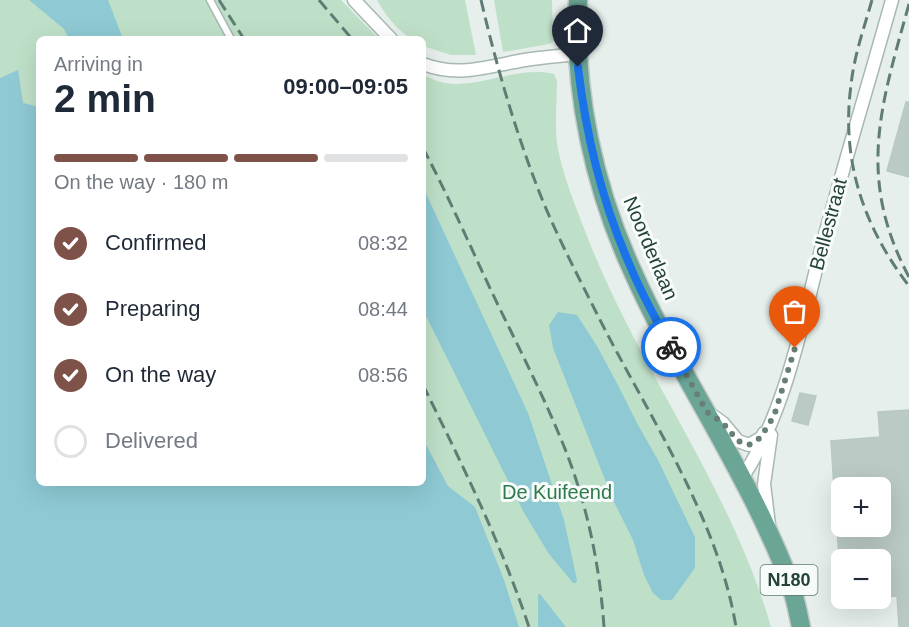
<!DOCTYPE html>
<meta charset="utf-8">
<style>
:root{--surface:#fff;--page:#f6f6f7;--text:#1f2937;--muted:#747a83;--line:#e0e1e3;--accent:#7f5249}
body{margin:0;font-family:Helvetica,sans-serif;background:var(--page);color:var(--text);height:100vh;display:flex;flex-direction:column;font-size:22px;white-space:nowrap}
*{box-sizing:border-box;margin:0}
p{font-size:20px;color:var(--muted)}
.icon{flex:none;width:33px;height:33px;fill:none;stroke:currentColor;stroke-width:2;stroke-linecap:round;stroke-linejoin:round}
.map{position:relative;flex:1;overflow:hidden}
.sheet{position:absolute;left:36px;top:36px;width:390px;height:450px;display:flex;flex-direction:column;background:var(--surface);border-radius:9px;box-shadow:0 6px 24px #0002}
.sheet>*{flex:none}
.controls{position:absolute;left:831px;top:477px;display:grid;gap:12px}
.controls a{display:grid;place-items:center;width:60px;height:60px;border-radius:9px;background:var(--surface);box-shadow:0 6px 24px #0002;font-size:30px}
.pin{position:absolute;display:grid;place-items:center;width:51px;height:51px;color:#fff;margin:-62px -26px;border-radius:50% 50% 50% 0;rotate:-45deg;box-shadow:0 0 6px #0007}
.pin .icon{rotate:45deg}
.courier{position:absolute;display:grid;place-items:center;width:60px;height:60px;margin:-30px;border:4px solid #1a73e8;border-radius:50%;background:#fff;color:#222;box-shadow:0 2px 8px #0007}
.summary em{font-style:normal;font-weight:600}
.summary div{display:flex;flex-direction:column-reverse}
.summary{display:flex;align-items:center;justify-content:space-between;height:102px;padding:0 18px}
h1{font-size:39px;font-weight:600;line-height:45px}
.bar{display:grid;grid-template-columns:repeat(4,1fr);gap:9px 6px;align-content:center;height:72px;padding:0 18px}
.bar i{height:8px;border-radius:4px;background:var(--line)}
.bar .on{background:var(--accent)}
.bar p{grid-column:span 4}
ol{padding:0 18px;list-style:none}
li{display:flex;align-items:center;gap:18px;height:66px}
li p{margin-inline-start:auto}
li .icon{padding:6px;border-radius:50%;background:var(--accent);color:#fff;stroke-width:4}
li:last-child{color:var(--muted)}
li i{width:33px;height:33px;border:3px solid var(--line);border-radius:50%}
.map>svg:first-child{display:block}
.green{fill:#bfe0c8}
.water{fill:#8ec9d4}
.building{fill:#bbcac4;stroke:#b8c9c2;stroke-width:1.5}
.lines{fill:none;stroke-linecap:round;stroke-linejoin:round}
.lane-casing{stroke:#a8b8b2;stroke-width:9}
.street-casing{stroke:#a8b8b2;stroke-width:15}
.primary-casing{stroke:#c2cac8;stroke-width:21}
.lane{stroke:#fff;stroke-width:6}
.street{stroke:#fff;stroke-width:12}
.primary{stroke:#6aa596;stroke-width:18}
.rail{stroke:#5f7d75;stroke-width:3;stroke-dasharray:12 6;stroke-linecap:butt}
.done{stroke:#687f78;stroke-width:6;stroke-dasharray:0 10.8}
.route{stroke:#1a73e8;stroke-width:8}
.labels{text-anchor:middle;stroke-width:6;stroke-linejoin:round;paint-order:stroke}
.shield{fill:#f7fbf9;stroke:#637a73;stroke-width:1.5}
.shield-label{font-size:18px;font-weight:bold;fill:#24423a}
.street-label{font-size:20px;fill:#24423a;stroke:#f7fbf9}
.park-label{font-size:20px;fill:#2d7a4b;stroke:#f7fbf9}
</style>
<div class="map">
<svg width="909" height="627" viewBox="0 0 909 627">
<rect width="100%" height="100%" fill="#e6efeb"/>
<path class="green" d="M 0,0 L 341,0 L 379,39 L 39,39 L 39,483 L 423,483 L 423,74 C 429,77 435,81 441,82 C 477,91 515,65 554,74 L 557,81 C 557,103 554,127 558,149 C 564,179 576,207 587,236 C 639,370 731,487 771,627 L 0,627 Z
M 377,0 L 465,0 L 476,55 L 451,55 L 423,46 L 423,39 L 412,39 C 397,30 385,15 377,0 Z
M 494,0 L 552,0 L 553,42 L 549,44 L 503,52 Z"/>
<path class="water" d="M 29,0 L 108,0 L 123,39 L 69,39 L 64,29 Z
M 18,70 L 23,103 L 39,107 L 39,483 L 423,483 L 423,439 L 448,486 L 475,507 L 504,580 L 519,627 L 0,627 L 0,78 Z
M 423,187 L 528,413 L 564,520 L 577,580 L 576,583 L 573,583 L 549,554 L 523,511 L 423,310 Z
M 558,312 L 577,315 L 597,346 L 620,389 L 638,425 L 658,460 L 695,537 L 695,568 L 672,600 L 661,600 L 653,593 L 644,575 L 633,540 L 613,500 L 553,348 L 549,325 Z
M 540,594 L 566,627 L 538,627 L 538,595 Z"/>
<path class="building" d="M 906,102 L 909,102 L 909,177 L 887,171 Z
M 800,393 L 816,396 L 808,425 L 792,421 Z
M 909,410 L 909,627 L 899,627 L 897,596 L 880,597 L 880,560 L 839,560 L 837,526 L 880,526 L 880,488 L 834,488 L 831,441 L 880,437 L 878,412 Z"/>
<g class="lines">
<g class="lane-casing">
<path id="lane" d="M 210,0 L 231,39"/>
</g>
<g class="street-casing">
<path id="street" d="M 354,0 L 391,39
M 423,64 C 460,78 488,66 525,60 C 542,57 559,56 577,54
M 709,413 L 723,423 L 738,441 L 749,445 L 761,438 L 764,433
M 742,478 C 786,412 802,322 822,246 C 844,164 869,82 892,0
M 769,525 L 764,484 L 771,435"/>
</g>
<g class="primary-casing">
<path id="primary" d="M 578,0 C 573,91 594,187 632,270 C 670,356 723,435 763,520 C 773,542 784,564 791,587 C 796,600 798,614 801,627"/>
</g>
<use href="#lane" class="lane"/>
<use href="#street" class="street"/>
<use href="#primary" class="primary"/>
<path class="rail" d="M 219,0 L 244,39
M 319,0 L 352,39
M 481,0 C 497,68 516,134 542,199 C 558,238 578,276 597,314 C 646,412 718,517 736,627
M 872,0 C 864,28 854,56 851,85 C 841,160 863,226 909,286
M 909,4 C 881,105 856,177 909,277
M 423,148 C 450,199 473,253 498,305 C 522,354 547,403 567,454 C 588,509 600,568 604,627
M 423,385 C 462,464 501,543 529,627"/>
</g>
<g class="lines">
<path class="done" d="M 671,347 L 707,412 L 723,423 L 738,441 L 749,445 L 760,438 L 774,416 L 795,348"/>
<path class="route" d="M 578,67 C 586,136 603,205 631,268 C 642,295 657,321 671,347"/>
</g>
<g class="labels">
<rect class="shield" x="760.5" y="565" width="57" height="30" rx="4.5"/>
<g class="shield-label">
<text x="789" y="586">N180</text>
</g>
<g class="street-label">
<text transform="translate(828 224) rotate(-75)" y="7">Bellestraat</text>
<text transform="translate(651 248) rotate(67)" y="7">Noorderlaan</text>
</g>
<g class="park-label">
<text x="557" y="499">De Kuifeend</text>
</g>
</g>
</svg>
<div class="controls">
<a>+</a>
<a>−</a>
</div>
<div class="pin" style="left:795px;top:348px;background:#ea580c"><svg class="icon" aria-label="bag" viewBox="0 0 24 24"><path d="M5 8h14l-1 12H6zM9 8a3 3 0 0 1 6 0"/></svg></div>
<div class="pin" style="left:578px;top:67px;background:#1f2937"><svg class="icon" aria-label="home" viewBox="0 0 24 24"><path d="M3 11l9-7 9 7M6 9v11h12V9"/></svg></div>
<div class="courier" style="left:671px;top:347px"><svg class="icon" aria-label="bike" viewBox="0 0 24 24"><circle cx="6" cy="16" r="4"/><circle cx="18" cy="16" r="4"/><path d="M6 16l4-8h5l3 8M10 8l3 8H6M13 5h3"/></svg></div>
<section class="sheet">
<div class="summary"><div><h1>2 min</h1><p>Arriving in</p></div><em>09:00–09:05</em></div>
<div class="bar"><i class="on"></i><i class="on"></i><i class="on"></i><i></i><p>On the way · 180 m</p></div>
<ol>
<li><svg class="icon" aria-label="check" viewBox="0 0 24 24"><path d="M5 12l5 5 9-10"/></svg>Confirmed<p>08:32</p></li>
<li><svg class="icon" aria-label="check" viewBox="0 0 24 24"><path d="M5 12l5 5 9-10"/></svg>Preparing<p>08:44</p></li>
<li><svg class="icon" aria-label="check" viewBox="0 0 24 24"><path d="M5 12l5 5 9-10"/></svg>On the way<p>08:56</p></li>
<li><i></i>Delivered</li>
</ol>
</section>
</div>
